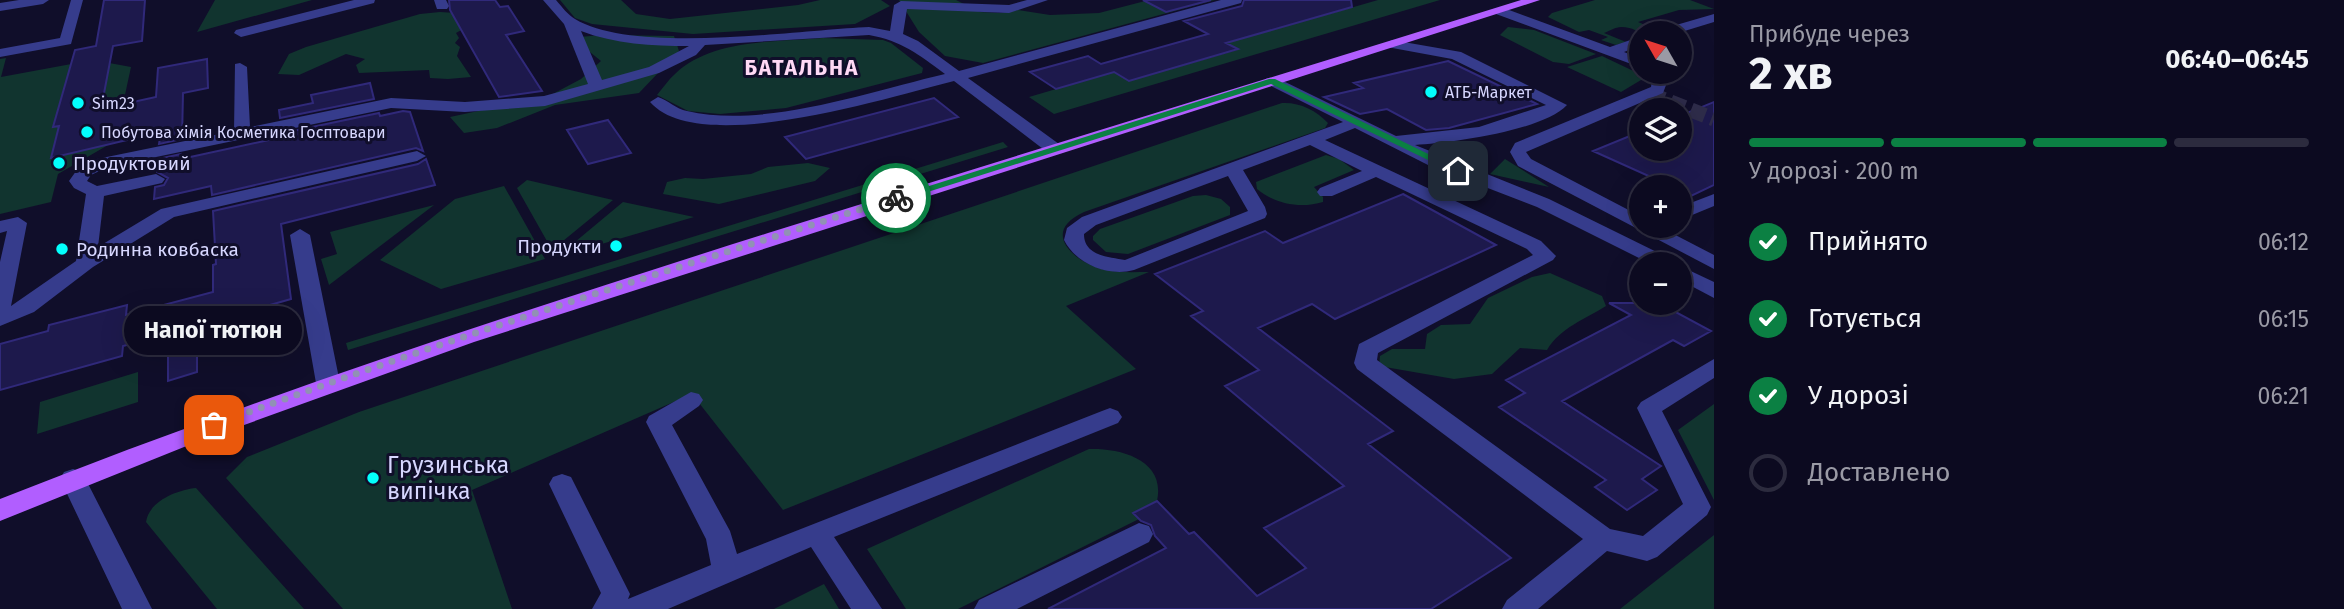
<!DOCTYPE html>
<html lang="uk">
<meta charset="utf-8">
<style>
:root{--surface:#0c0a20;--page:#151329;--text:#f1f3f6;--muted:#9a9aa5;--line:#2c2b3e;--accent:#0b8043}
body{margin:0;font-family:"Fira Sans",sans-serif;background:var(--page);color:var(--text);height:100vh;display:flex;flex-direction:column;font-size:26px;white-space:nowrap}
*{box-sizing:border-box;margin:0}
p{font-size:23px;color:var(--muted)}
.icon{flex:none;width:38px;height:38px;fill:none;stroke:currentColor;stroke-width:2;stroke-linecap:round;stroke-linejoin:round}
.map{position:relative;flex:1;overflow:hidden}
.sheet{display:flex;flex-direction:column;background:var(--surface);width:630px}
.sheet>*{flex:none}
.needle{width:46px;rotate:309deg}
.buttons{position:absolute;left:1629px;top:21px;display:grid;gap:14px}
.buttons a{display:grid;place-items:center;width:63px;height:63px;border-radius:50%;background:var(--surface);box-shadow:0 7px 28px #0002,0 0 0 2px var(--line);font-size:35px}
.pin{position:absolute;display:grid;place-items:center;width:60px;height:60px;color:#fff;margin:-30px;border-radius:14px;box-shadow:0 4px 10px #0006}
.courier{position:absolute;display:grid;place-items:center;width:70px;height:70px;margin:-35px;border:5px solid #0b8043;border-radius:50%;background:#fff;color:#222;box-shadow:0 2px 9px #0007}
.bubble{position:absolute;height:49px;border-radius:24px;background:var(--surface);box-shadow:0 7px 28px #0002,0 0 0 2px var(--line);font-size:23px;font-weight:700;line-height:49px;text-align:center}
.head em{font-style:normal;font-weight:700}
.head div{display:flex;flex-direction:column-reverse}
.head{display:flex;align-items:center;justify-content:space-between;height:119px;padding:0 35px}
h1{font-size:46px;font-weight:700;line-height:52px}
.bar{display:grid;grid-template-columns:repeat(4,1fr);gap:10px 7px;align-content:center;height:84px;padding:0 35px}
.bar i{height:9px;border-radius:5px;background:var(--line)}
.bar .on{background:var(--accent)}
.bar p{grid-column:span 4}
ol{padding:0 35px;list-style:none}
li{display:flex;align-items:center;gap:21px;height:77px}
li p{margin-inline-start:auto}
li .icon{padding:7px;border-radius:50%;background:var(--accent);color:#fff;stroke-width:4}
li:last-child{color:var(--muted)}
li i{width:38px;height:38px;border:4px solid var(--line);border-radius:50%}
main{display:flex;flex:1;min-height:0}
.map>svg:first-child{display:block}
.green{fill:#11342f}
.building{fill:#1d194c;stroke:#30297a;stroke-width:2}
.lines{fill:none;stroke-linecap:round;stroke-linejoin:round}
.minor-tunnel{stroke:#2e2c4a;stroke-width:15;stroke-dasharray:15 7;stroke-linecap:butt}
.minor{fill:#363c8c;fill-rule:evenodd}
.major{fill:#b15eff;fill-rule:evenodd}
.route{fill:#0b8043}
.done{stroke:#9191b4;stroke-width:7;stroke-dasharray:0 12.6}
.poi-dot{fill:#03fffd;stroke:#100e2a;stroke-width:2.5}
.labels{text-anchor:middle;stroke-width:6;stroke-linejoin:round;paint-order:stroke}
.far-poi-label{font-size:16px;fill:#d7d7ff;stroke:#100e2a;text-anchor:start}
.poi-label{font-size:19px;fill:#d7d7ff;stroke:#100e2a;text-anchor:start}
.far-district-label{font-size:21px;font-weight:bold;letter-spacing:2px;fill:#ffd9f5;stroke:#100e2a}
.near-poi-label{font-size:23px;fill:#d7d7ff;stroke:#100e2a;text-anchor:start}
</style>
<main>
<div class="map">
<svg width="1714" height="609" viewBox="0 0 1714 609">
<rect width="100%" height="100%" fill="#100e2a"/>
<path class="green" d="M 215,0 L 312,0 L 197,32 Z
M 560,0 L 621,0 L 636,14 L 670,19 L 798,5 L 820,0 L 881,0 L 890,6 L 855,24 L 693,34 L 592,24 L 575,18 Z
M 899,0 L 956,0 L 980,12 L 1000,13 L 1018,10 L 1050,15 L 1099,13 L 1149,0 L 1215,0 L 983,63 L 945,56 L 919,32 Z
M 1378,0 L 1440,0 L 1054,114 L 1029,97 L 1114,72 L 1129,81 L 1237,50 L 1226,43 L 1311,9 L 1326,15 Z
M 1595,0 L 1690,0 L 1714,9 L 1679,10 L 1638,22 L 1659,31 C 1637,37 1638,27 1621,27 C 1616,27 1609,31 1604,33 L 1626,42 L 1616,45 L 1601,40 L 1608,37 L 1589,30 L 1579,32 L 1548,17 L 1552,13 Z
M 440,12 L 456,13 L 470,25 L 456,33 L 459,38 L 455,43 L 460,47 L 457,56 L 471,77 L 448,79 L 430,78 L 429,70 L 359,73 L 356,65 L 365,59 L 346,54 L 299,75 L 278,74 L 289,54 L 306,47 L 420,14 Z
M 1508,27 L 1534,30 L 1596,54 L 1569,64 L 1553,62 L 1500,35 Z
M 601,35 L 674,36 L 679,51 L 639,93 L 555,105 L 497,128 L 464,133 L 450,117 L 549,96 L 581,79 L 601,61 L 585,48 L 580,37 Z
M 823,38 L 883,40 L 891,43 L 923,68 L 922,73 L 786,108 L 720,114 L 688,111 L 657,95 C 663,88 668,80 675,74 C 711,39 777,42 823,38 Z
M 1602,56 L 1646,77 L 1621,92 L 1567,67 Z
M 6,58 L 1,77 L 93,60 L 131,67 L 115,141 L 58,174 L 51,202 L 0,214 L 0,59 Z
M 1282,103 C 1299,102 1316,110 1328,123 L 1325,128 L 1084,212 C 1040,232 1073,262 1105,270 C 1120,273 1135,272 1149,272 L 1066,306 L 1136,369 L 783,510 L 692,394 L 472,490 L 512,609 L 343,609 L 226,478 L 247,457 L 359,412 Z
M 1003,142 L 1008,147 L 348,350 L 346,343 Z
M 1326,155 L 1339,159 L 1354,170 L 1314,187 L 1323,197 L 1323,202 C 1300,209 1275,204 1257,189 L 1256,182 Z
M 1505,159 L 1549,187 L 1490,174 Z
M 808,163 L 830,168 L 815,181 L 719,204 L 663,194 L 667,182 L 685,178 L 703,179 L 751,174 L 768,167 Z
M 527,180 L 613,200 L 552,250 L 517,188 Z
M 504,186 L 545,259 L 441,289 L 380,260 L 455,199 Z
M 1206,195 L 1221,199 L 1230,207 L 1230,215 L 1128,254 L 1106,252 L 1093,240 L 1093,236 L 1100,229 L 1193,196 Z
M 623,202 L 694,217 L 557,257 Z
M 434,205 L 329,285 L 321,259 L 337,254 L 330,232 Z
M 1550,273 L 1602,296 L 1606,306 C 1584,320 1561,327 1547,350 L 1520,348 L 1492,374 L 1454,379 L 1379,366 L 1380,356 L 1392,349 L 1425,349 L 1427,334 L 1441,325 L 1470,324 L 1488,298 L 1532,277 Z
M 138,372 L 138,402 L 37,434 L 40,402 Z
M 1714,404 L 1714,500 L 1678,430 Z
M 1089,449 C 1121,448 1166,460 1157,501 L 1139,519 L 958,609 L 906,609 L 867,549 Z
M 196,488 L 304,609 L 217,609 L 146,522 C 149,501 177,490 196,488 Z
M 1714,535 L 1714,609 L 1620,609 Z
M 824,584 L 839,609 L 774,609 Z"/>
<path class="building" d="M 104,0 L 145,0 L 142,41 L 113,46 L 101,109 L 156,97 L 158,68 L 207,59 L 208,88 L 183,93 L 182,139 L 159,144 L 161,132 L 51,158 L 59,126 L 53,127 L 75,50 L 96,46 Z
M 449,0 L 495,0 L 500,7 L 508,6 L 524,31 L 506,35 L 542,91 L 499,97 L 450,10 Z
M 1143,0 L 1211,0 L 1166,12 Z
M 1244,0 L 1351,0 L 1352,7 L 1226,43 L 1238,49 L 1129,81 L 1114,72 L 1056,89 L 1030,72 L 1088,56 L 1101,64 L 1208,34 L 1184,21 L 1242,6 Z
M 1448,61 L 1537,104 L 1449,128 L 1426,130 L 1387,109 L 1360,114 L 1324,97 L 1363,88 L 1354,83 Z
M 370,83 L 374,99 L 280,118 L 279,110 L 313,103 L 311,95 Z
M 934,98 L 958,117 L 806,159 L 785,137 Z
M 1714,102 L 1714,185 L 1691,196 L 1680,191 L 1680,187 L 1673,187 L 1593,151 L 1642,131 L 1642,149 L 1680,149 L 1680,116 Z
M 403,111 L 410,112 L 423,151 L 416,148 L 212,195 L 211,186 L 154,199 L 155,187 L 164,185 L 168,178 L 157,172 L 158,159 L 181,154 L 181,159 L 283,137 L 283,133 L 379,113 L 380,116 Z
M 608,120 L 631,153 L 588,164 L 567,130 Z
M 426,159 L 435,185 L 281,224 L 291,299 L 197,326 L 197,372 L 168,381 L 168,334 L 123,346 L 122,356 L 0,390 L 0,344 L 48,331 L 49,325 L 127,305 L 126,315 L 213,292 L 213,265 L 216,264 L 213,211 L 418,164 Z
M 1403,194 L 1496,245 L 1335,319 L 1312,304 L 1258,328 L 1393,431 L 1368,444 L 1511,558 L 1431,609 L 1048,609 L 1166,548 L 1155,536 L 1151,525 L 1141,521 L 1133,513 L 1157,501 L 1189,534 L 1194,532 L 1257,596 L 1306,568 L 1264,528 L 1344,486 L 1225,386 L 1259,370 L 1191,316 L 1203,311 L 1155,274 L 1265,231 L 1283,243 Z
M 1609,303 L 1659,303 L 1711,331 L 1684,346 L 1673,340 L 1562,401 L 1661,466 L 1642,479 L 1657,490 L 1627,510 L 1595,487 L 1606,480 L 1499,407 L 1525,393 L 1506,380 L 1631,315 Z"/>
<g class="lines">
<path class="minor-tunnel" d="M 1650,94 L 1714,119"/>
<path class="minor" d="M 19,0 L 49,0 L 43,4 L 0,11 L 0,3 Z
M 71,0 L 83,0 L 71,44 L 0,57 L 0,49 L 60,38 Z
M 354,0 L 375,0 L 374,3 L 241,37 L 234,33 L 236,30 Z
M 434,0 L 446,0 L 449,6 L 447,9 L 437,9 Z
M 543,0 L 556,0 C 562,7 568,15 575,19 C 635,55 797,30 869,27 L 890,31 L 894,5 L 901,1 L 1009,5 L 1027,0 L 1048,0 L 1009,13 L 907,9 L 903,34 L 918,41 L 959,71 L 1221,0 L 1242,0 L 1241,3 L 968,78 L 1059,144 L 1061,148 L 1059,152 L 1047,152 L 954,81 C 889,97 699,158 650,102 L 658,97 C 668,100 676,109 687,111 C 764,129 868,92 945,74 C 918,54 902,41 869,35 L 705,45 L 696,55 L 659,73 L 545,106 L 465,112 L 391,108 L 108,167 L 91,175 L 87,181 L 97,186 L 156,174 L 165,179 L 162,183 L 104,196 L 98,247 L 161,209 L 417,151 L 426,156 L 417,161 L 174,217 L 93,267 L 34,312 L 0,326 L 0,262 L 7,231 L 0,233 L 0,221 L 18,217 L 27,223 L 11,306 L 76,261 L 86,194 L 74,188 L 69,181 L 79,167 L 97,159 L 234,131 L 235,64 L 240,63 L 247,67 L 250,127 L 391,98 L 465,102 L 544,96 L 588,84 L 564,24 ZM 581,31 C 615,44 652,46 689,46 L 649,67 L 602,80 Z
M 1501,7 L 1610,47 L 1642,36 L 1642,45 L 1624,52 L 1642,59 L 1642,68 L 1496,14 L 1494,11 Z
M 1714,14 L 1714,22 L 1678,33 L 1657,33 L 1659,30 Z
M 1392,40 L 1461,52 L 1567,105 C 1543,131 1450,143 1415,145 L 1549,199 L 1673,260 L 1676,264 L 1651,264 L 1537,207 L 1428,165 L 1355,128 L 1325,140 L 1541,241 L 1556,256 L 1553,260 L 1378,353 L 1377,360 L 1610,529 L 1643,536 L 1683,504 L 1637,408 L 1641,402 L 1714,359 L 1714,378 L 1662,411 L 1711,507 L 1707,515 L 1657,557 L 1647,561 L 1607,551 L 1538,609 L 1502,609 L 1507,600 L 1583,539 L 1357,369 L 1354,363 L 1359,344 L 1533,255 L 1527,249 L 1376,177 L 1332,196 L 1320,196 L 1317,192 L 1320,188 L 1362,171 L 1310,145 L 1243,170 L 1265,207 L 1267,214 L 1265,218 L 1134,270 C 1108,277 1076,264 1064,240 L 1067,228 L 1082,217 L 1343,122 L 1267,84 L 1264,81 L 1267,78 L 1277,78 L 1396,136 L 1479,127 L 1546,105 L 1452,59 L 1387,47 L 1385,44 ZM 1228,176 L 1248,211 L 1125,260 C 1109,257 1084,256 1084,234 L 1096,225 Z
M 1648,72 L 1662,72 L 1668,80 L 1663,93 L 1526,152 L 1531,159 L 1642,217 L 1642,226 L 1658,226 L 1714,255 L 1714,269 L 1518,166 L 1510,152 L 1515,143 L 1651,87 L 1652,80 Z
M 1714,194 L 1714,206 L 1680,220 L 1680,207 Z
M 300,229 L 310,235 L 340,383 L 336,389 L 328,391 L 320,389 L 316,383 L 290,235 Z
M 1680,266 L 1714,282 L 1714,298 L 1680,280 Z
M 691,392 L 699,394 L 703,400 L 699,406 L 672,425 L 730,531 L 737,554 L 1102,411 L 1110,408 L 1118,411 L 1122,417 L 1118,423 L 834,537 L 882,609 L 851,609 L 811,547 L 668,609 L 592,609 L 601,593 L 549,484 L 553,477 L 562,474 L 571,477 L 630,594 L 628,599 L 711,565 L 706,539 L 646,422 L 649,416 Z
M 73,469 L 82,472 L 152,609 L 122,609 L 60,479 L 64,472 Z
M 1139,523 L 1149,526 L 1153,534 L 1149,542 L 1017,609 L 974,609 L 979,600 Z"/>
<path class="major" d="M 1521,0 L 1540,0 L 474,342 L 194,443 L 0,521 L 0,499 C 252,399 509,315 768,233 C 1018,155 1270,78 1521,0 Z"/>
</g>
<path class="route" d="M 1269,79 L 1275,79 L 1463,171 L 1455,173 L 1271,84 L 899,201 L 891,198 Z"/>
<g class="lines">
<path class="done" d="M 214,425 C 438,341 668,271 896,198"/>
</g>
<g class="poi-dot">
<circle cx="1431" cy="92" r="7"/>
<circle cx="78" cy="103" r="7"/>
<circle cx="87" cy="132" r="7"/>
<circle cx="59" cy="163" r="7"/>
<circle cx="616" cy="246" r="7"/>
<circle cx="62" cy="249" r="7"/>
<circle cx="373" cy="478" r="7"/>
</g>
<g class="labels">
<g class="far-poi-label">
<text x="1445" y="98">АТБ-Маркет</text>
<text x="92" y="109">Sim23</text>
<text x="101" y="138">Побутова хімія Косметика Госптовари</text>
</g>
<g class="poi-label">
<text x="73" y="170">Продуктовий</text>
<text x="602" y="253" text-anchor="end">Продукти</text>
<text x="76" y="256">Родинна ковбаска</text>
</g>
<g class="far-district-label">
<text x="802" y="75">БАТАЛЬНА</text>
</g>
<g class="near-poi-label">
<text x="387" y="473">Грузинська<tspan x="387" dy="26">випічка</tspan></text>
</g>
</g>
</svg>
<div class="buttons">
<a><svg class="needle" viewBox="-14 -14 28 28"><path d="M0-13l5 13h-10z" fill="#e53935"/><path d="M0 13l5-13h-10z" fill="#9a9aa5"/></svg></a>
<a><svg class="icon" aria-label="layers" viewBox="0 0 24 24"><path d="M12 4l9 5-9 5-9-5zM3 14l9 5 9-5"/></svg></a>
<a>+</a>
<a>−</a>
</div>
<div class="pin" style="left:214px;top:425px;background:#ea580c"><svg class="icon" aria-label="bag" viewBox="0 0 24 24"><path d="M5 8h14l-1 12H6zM9 8a3 3 0 0 1 6 0"/></svg></div>
<div class="pin" style="left:1458px;top:171px;background:#1f2937"><svg class="icon" aria-label="home" viewBox="0 0 24 24"><path d="M3 11l9-7 9 7M6 9v11h12V9"/></svg></div>
<div class="courier" style="left:896px;top:198px"><svg class="icon" aria-label="bike" viewBox="0 0 24 24"><circle cx="6" cy="16" r="4"/><circle cx="18" cy="16" r="4"/><path d="M6 16l4-8h5l3 8M10 8l3 8H6M13 5h3"/></svg></div>
<div class="bubble" style="left:124px;top:306px;width:178px">Напої тютюн</div>
</div>
<section class="sheet">
<div class="head"><div><h1>2 хв</h1><p>Прибуде через</p></div><em>06:40–06:45</em></div>
<div class="bar"><i class="on"></i><i class="on"></i><i class="on"></i><i></i><p>У дорозі · 200 m</p></div>
<ol>
<li><svg class="icon" aria-label="check" viewBox="0 0 24 24"><path d="M5 12l5 5 9-10"/></svg>Прийнято<p>06:12</p></li>
<li><svg class="icon" aria-label="check" viewBox="0 0 24 24"><path d="M5 12l5 5 9-10"/></svg>Готується<p>06:15</p></li>
<li><svg class="icon" aria-label="check" viewBox="0 0 24 24"><path d="M5 12l5 5 9-10"/></svg>У дорозі<p>06:21</p></li>
<li><i></i>Доставлено</li>
</ol>
</section>
</main>
